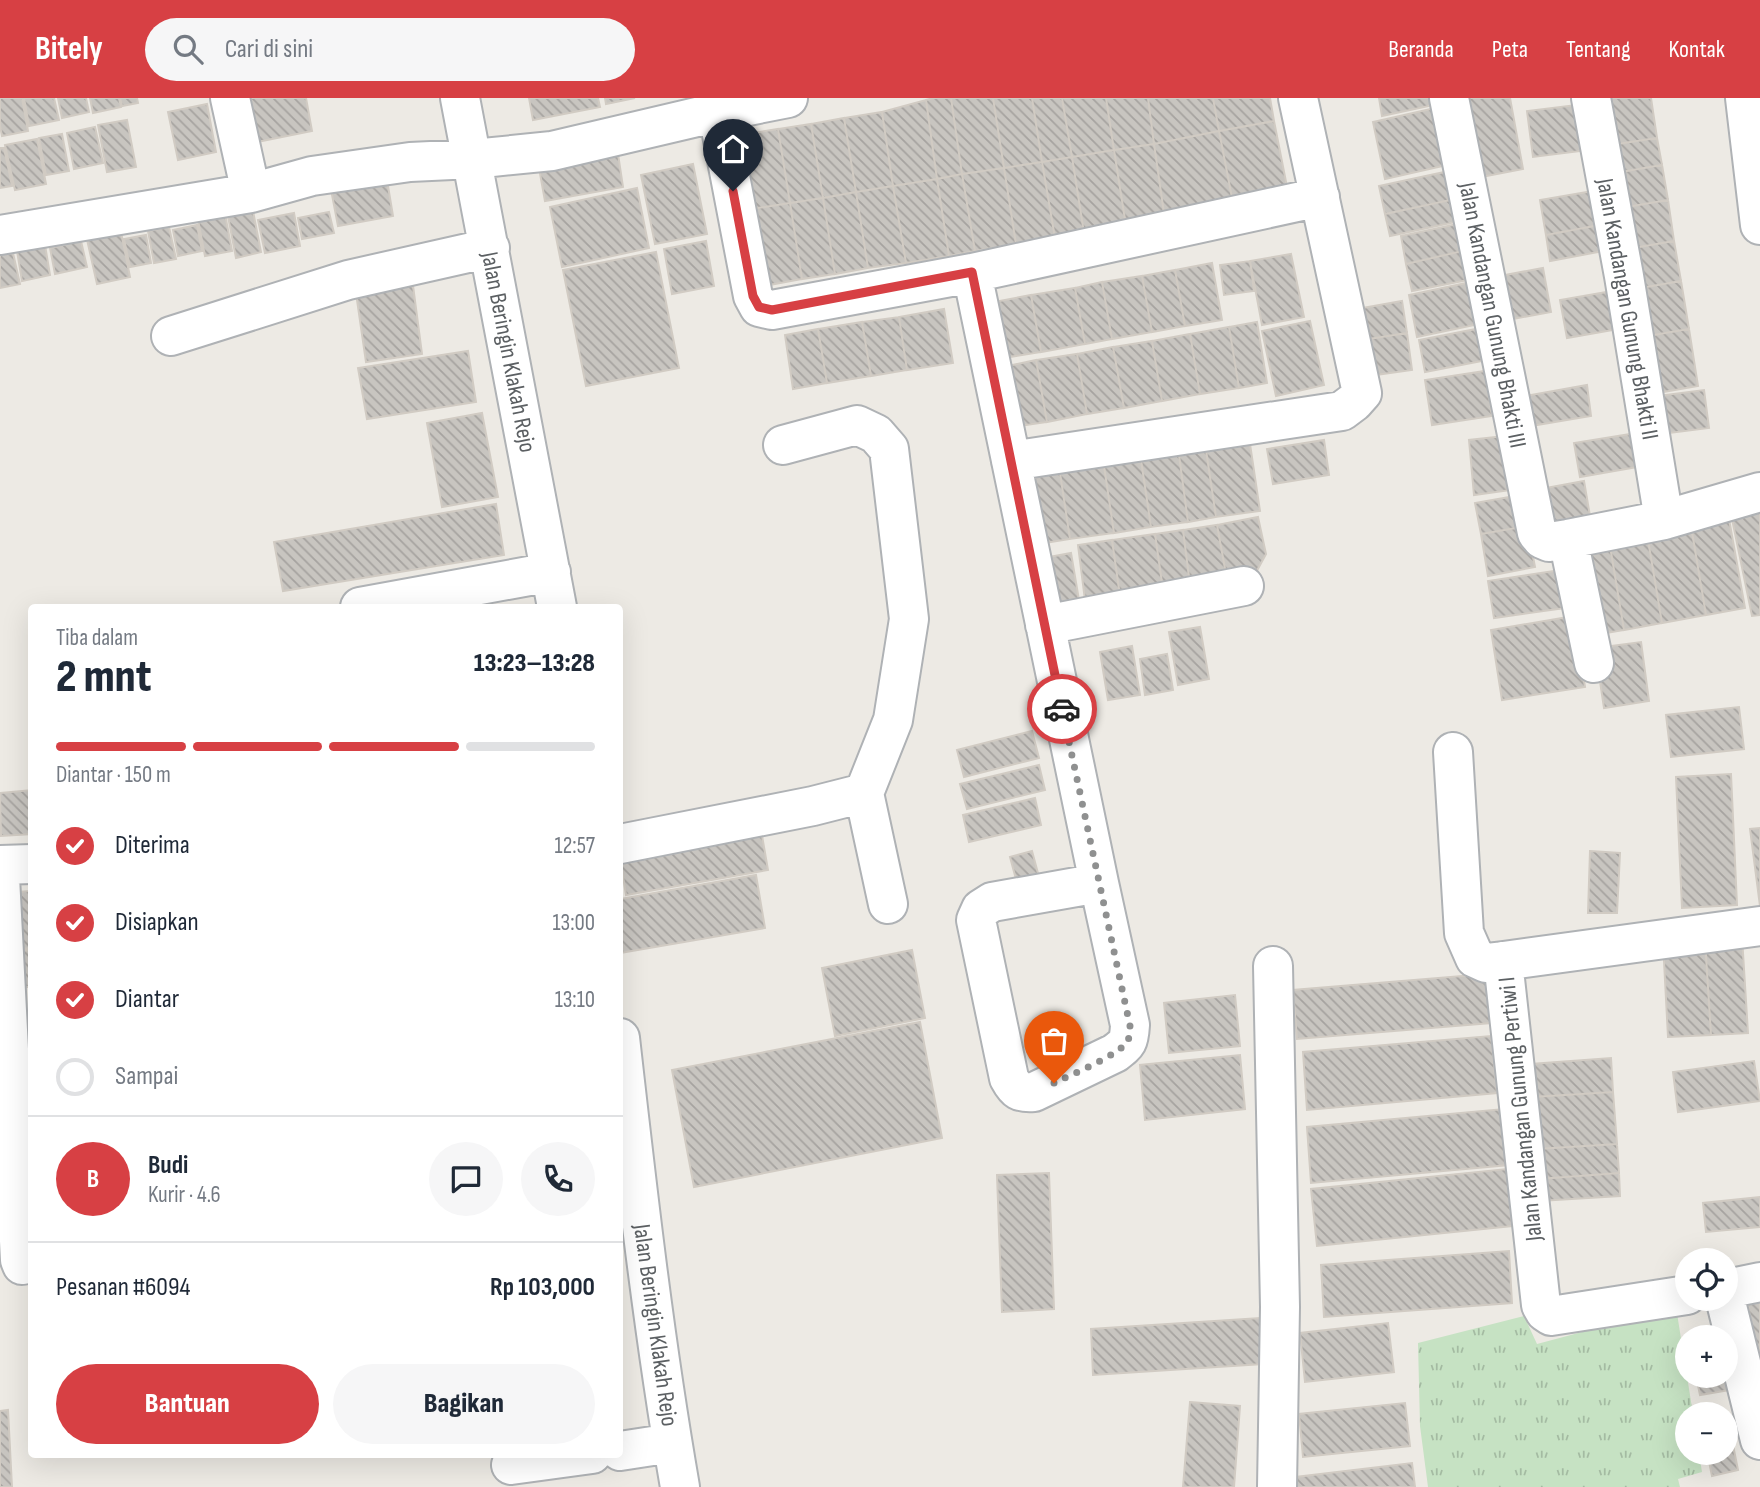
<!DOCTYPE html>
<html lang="id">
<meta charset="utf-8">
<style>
:root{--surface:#fff;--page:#f6f6f7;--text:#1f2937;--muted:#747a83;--line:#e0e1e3;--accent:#d74044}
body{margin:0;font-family:"Sofia Sans Condensed",sans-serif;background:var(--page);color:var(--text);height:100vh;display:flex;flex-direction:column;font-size:26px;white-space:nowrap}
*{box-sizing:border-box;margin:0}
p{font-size:23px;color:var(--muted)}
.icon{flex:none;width:38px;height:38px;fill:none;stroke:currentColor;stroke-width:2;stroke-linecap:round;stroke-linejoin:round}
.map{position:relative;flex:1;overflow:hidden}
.details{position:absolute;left:28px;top:506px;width:595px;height:854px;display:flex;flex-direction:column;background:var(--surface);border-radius:7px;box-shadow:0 7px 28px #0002}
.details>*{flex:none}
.fabs{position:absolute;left:1675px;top:1150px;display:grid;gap:14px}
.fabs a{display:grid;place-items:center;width:63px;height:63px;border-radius:50%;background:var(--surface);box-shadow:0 7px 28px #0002;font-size:35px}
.pin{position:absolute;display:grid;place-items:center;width:60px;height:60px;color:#fff;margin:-72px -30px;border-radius:50% 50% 50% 0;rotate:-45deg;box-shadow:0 0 7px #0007}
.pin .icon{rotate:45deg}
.courier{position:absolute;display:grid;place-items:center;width:70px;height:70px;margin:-35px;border:5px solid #d74044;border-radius:50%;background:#fff;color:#222;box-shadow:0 2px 9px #0007}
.headline em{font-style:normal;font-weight:800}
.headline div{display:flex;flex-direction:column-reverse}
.headline{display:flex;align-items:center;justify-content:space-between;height:119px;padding:0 28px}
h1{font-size:46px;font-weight:800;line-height:52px}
.bar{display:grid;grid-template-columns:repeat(4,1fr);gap:10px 7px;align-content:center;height:84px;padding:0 28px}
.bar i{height:9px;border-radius:5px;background:var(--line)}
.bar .on{background:var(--accent)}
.bar p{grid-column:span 4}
.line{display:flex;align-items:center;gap:18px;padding:0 28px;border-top:2px solid var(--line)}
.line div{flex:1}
.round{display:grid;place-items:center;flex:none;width:74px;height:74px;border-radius:37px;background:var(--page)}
ol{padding:0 28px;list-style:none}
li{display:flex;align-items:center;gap:21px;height:77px}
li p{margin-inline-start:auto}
li .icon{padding:7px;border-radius:50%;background:var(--accent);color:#fff;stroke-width:4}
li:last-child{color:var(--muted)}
li i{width:38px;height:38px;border:4px solid var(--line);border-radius:50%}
.cta{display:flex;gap:14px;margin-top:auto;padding:14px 28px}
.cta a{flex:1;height:80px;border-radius:42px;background:var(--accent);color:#fff;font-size:28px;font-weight:800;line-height:80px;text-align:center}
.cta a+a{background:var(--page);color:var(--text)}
header{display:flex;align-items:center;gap:42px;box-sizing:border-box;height:98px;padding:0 35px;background:var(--accent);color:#fff}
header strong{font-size:33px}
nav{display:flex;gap:38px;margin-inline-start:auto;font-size:24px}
.search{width:490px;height:63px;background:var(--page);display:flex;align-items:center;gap:18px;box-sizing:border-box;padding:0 24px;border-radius:38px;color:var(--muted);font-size:26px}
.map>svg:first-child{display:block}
.grass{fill:url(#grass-tufts)}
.building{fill:url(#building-back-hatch);stroke:#d1cbc3;stroke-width:2}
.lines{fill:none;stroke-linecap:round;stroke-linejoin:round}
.minor-casing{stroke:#afb2b5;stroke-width:42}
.minor{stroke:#fff;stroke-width:38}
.done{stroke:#8f9090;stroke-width:7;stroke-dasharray:0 12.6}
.route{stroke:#d74044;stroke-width:9}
.labels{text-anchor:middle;stroke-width:5;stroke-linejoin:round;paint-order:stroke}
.street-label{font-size:24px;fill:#5c6063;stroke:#fff}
</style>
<header>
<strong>Bitely</strong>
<div class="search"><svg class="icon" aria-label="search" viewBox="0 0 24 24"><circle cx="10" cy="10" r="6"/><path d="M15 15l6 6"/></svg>Cari di sini</div>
<nav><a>Beranda</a><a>Peta</a><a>Tentang</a><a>Kontak</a></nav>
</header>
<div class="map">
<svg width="1760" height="1389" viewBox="0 0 1760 1389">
<defs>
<pattern id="grass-tufts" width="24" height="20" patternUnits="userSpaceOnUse" patternTransform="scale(1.75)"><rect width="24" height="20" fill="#c6e2c3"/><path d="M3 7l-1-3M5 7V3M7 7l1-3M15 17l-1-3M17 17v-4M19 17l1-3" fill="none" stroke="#a4bba2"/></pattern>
<pattern id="building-back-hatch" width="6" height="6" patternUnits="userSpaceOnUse" patternTransform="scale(1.75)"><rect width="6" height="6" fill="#c8c5c0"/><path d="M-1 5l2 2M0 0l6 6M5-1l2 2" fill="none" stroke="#a6a3a0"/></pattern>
</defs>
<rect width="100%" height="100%" fill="#edeae4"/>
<path class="grass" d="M 1676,1209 L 1693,1316 L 1687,1316 L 1687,1354 L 1699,1355 L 1702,1374 L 1678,1381 L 1680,1389 L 1428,1389 L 1420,1328 L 1418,1245 L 1524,1218 L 1537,1246 Z"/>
<path class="building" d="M 0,0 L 22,0 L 28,33 L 2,38 L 0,28 Z
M 24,0 L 54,0 L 59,22 L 29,28 Z
M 58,0 L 86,0 L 89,14 L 62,20 Z
M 90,0 L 119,0 L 121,9 L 93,15 Z
M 120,0 L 137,0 L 138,5 L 122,8 Z
M 248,0 L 306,0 L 312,33 L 257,44 Z
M 529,0 L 598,0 L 600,9 L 533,22 Z
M 605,0 L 635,0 L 606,6 Z
M 933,0 L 951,0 L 962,76 L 937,81 L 926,2 Z
M 951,0 L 993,0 L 1004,70 L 962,76 Z
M 993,0 L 1032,0 L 1042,64 L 1004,70 Z
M 1032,0 L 1062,0 L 1072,59 L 1042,64 Z
M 1062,0 L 1106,0 L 1114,52 L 1072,59 Z
M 1106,0 L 1148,0 L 1154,46 L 1114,52 Z
M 1148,0 L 1213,0 L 1219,33 L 1154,46 Z
M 1213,0 L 1270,0 L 1274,23 L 1219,33 Z
M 1379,0 L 1437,0 L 1438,6 L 1382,18 Z
M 1462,0 L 1510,0 L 1523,71 L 1476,80 Z
M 1597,0 L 1651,0 L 1657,40 L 1604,48 Z
M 926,2 L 937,81 L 893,88 L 882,14 Z
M 207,6 L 216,54 L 178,62 L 168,14 Z
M 1584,6 L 1589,52 L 1533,59 L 1527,13 Z
M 1444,8 L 1456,65 L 1385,81 L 1373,24 Z
M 882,14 L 893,88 L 856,94 L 844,20 Z
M 844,20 L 856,94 L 823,100 L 811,26 Z
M 127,22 L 136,69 L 107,74 L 98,27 Z
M 1274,23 L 1289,99 L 1234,110 L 1219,33 Z
M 811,26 L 823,100 L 790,105 L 778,31 Z
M 95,29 L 103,65 L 74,71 L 67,35 Z
M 778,31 L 790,105 L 752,111 L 740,37 Z
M 1219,33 L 1234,110 L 1165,122 L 1154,46 Z
M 62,36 L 69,73 L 46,77 L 39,40 Z
M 1657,40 L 1662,67 L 1609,76 L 1604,48 Z
M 37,41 L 46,86 L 15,92 L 5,47 Z
M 1154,46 L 1165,122 L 1126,128 L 1114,52 Z
M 0,50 L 4,50 L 12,88 L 0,90 Z
M 1114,52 L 1126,128 L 1084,135 L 1072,59 Z
M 618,56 L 623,89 L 545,103 L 539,70 Z
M 1072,59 L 1084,135 L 1055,140 L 1042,64 Z
M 1042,64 L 1055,140 L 1016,146 L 1004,70 Z
M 693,66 L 707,136 L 655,146 L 641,77 Z
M 1662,67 L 1668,102 L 1615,111 L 1609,76 Z
M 385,70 L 393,118 L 338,128 L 329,81 Z
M 1004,70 L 1016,146 L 975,153 L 962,76 Z
M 1449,73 L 1455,101 L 1385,116 L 1379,88 Z
M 962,76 L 975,153 L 949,158 L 937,81 Z
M 937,81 L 949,158 L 906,165 L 893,88 Z
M 893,88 L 906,165 L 868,170 L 856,94 Z
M 637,90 L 649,150 L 562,169 L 550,109 Z
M 1599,92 L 1605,126 L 1546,137 L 1540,102 Z
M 856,94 L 868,170 L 835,176 L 823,100 Z
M 823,100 L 835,176 L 802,181 L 790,105 Z
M 1455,101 L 1460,123 L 1390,138 L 1385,116 Z
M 1668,102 L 1674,143 L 1622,152 L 1615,111 Z
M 790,105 L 802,181 L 764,188 L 752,111 Z
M 252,108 L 261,154 L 236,160 L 227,113 Z
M 329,114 L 334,135 L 302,141 L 298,120 Z
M 294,115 L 300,148 L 265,155 L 258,122 Z
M 225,116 L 232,153 L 205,158 L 198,122 Z
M 1462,125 L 1467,152 L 1406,166 L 1401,138 Z
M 1605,126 L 1609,152 L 1550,163 L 1546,137 Z
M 197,127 L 202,153 L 178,158 L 173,132 Z
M 120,129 L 130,179 L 97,186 L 86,137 Z
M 169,129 L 176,161 L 154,165 L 148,133 Z
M 146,137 L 151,165 L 130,169 L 124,141 Z
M 81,143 L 87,169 L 55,176 L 50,150 Z
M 706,143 L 714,188 L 672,196 L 664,151 Z
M 1674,143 L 1681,183 L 1629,192 L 1622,152 Z
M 45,147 L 50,177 L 22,183 L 17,153 Z
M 1467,152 L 1473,181 L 1412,193 L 1406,166 Z
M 656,154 L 679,270 L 586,288 L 563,172 Z
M 13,155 L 20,186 L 0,190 L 0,157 Z
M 1291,156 L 1304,219 L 1262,227 L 1250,163 Z
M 1250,163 L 1254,193 L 1224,197 L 1220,167 Z
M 1212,165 L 1222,222 L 1185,228 L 1175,172 Z
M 1543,170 L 1551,214 L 1502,223 L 1494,179 Z
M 1175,172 L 1185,228 L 1152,234 L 1142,178 Z
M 1142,178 L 1152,234 L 1112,241 L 1102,184 Z
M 412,180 L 422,256 L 366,264 L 355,188 Z
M 1681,183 L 1689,231 L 1636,240 L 1629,192 Z
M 1102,184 L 1112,241 L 1085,246 L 1075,190 Z
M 1471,184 L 1479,226 L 1417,239 L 1409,197 Z
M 1075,190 L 1085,246 L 1041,254 L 1031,197 Z
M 1624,191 L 1630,229 L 1567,240 L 1560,202 Z
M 1031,197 L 1041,254 L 1003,260 L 994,204 Z
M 1402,203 L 1407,235 L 1356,243 L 1351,212 Z
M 944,211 L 953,265 L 907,272 L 899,219 Z
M 899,219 L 907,272 L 871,278 L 862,224 Z
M 1310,223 L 1324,287 L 1276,298 L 1262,233 Z
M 862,224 L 871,278 L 827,285 L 818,231 Z
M 1257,224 L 1267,285 L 1239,290 L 1229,229 Z
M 1229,229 L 1239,290 L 1200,296 L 1190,236 Z
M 818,231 L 827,285 L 793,291 L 785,237 Z
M 1476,231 L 1482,263 L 1425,274 L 1419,242 Z
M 1689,231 L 1698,288 L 1646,297 L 1636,240 Z
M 1407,235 L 1412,272 L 1361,279 L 1356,243 Z
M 1190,236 L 1200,296 L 1162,303 L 1152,243 Z
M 1152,243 L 1162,303 L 1124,310 L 1113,249 Z
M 1113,249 L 1124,310 L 1087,316 L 1077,256 Z
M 468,253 L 476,304 L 367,321 L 358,270 Z
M 1077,256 L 1087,316 L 1047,324 L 1036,262 Z
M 1036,262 L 1047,324 L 1013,329 L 1003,269 Z
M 1485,273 L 1492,318 L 1432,327 L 1425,282 Z
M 1587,287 L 1591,318 L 1525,329 L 1520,299 Z
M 1704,292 L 1709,330 L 1654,337 L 1649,299 Z
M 482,315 L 498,399 L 442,409 L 427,325 Z
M 1643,334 L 1649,367 L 1580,379 L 1574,345 Z
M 1504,338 L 1511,392 L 1474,397 L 1469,342 Z
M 1324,342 L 1329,377 L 1273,386 L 1267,351 Z
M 1250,346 L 1260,413 L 1216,419 L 1206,352 Z
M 1206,352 L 1216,419 L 1188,424 L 1179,357 Z
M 1179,357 L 1188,424 L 1151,429 L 1141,362 Z
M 1141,362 L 1151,429 L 1114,435 L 1104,368 Z
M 1104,368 L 1114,435 L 1070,441 L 1060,375 Z
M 1060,375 L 1070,441 L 1038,446 L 1028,380 Z
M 1584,383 L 1590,418 L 1541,427 L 1535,392 Z
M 1521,397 L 1527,428 L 1481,436 L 1475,405 Z
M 496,406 L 504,457 L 283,493 L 274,444 Z
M 1760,411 L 1760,517 L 1752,518 L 1731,416 Z
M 1258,419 L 1266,456 L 1253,480 L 1228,487 L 1217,427 Z
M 1729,421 L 1745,510 L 1706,517 L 1691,428 Z
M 1217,427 L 1228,487 L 1191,495 L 1183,432 Z
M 1527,428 L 1535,469 L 1488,478 L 1481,436 Z
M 1691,428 L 1706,517 L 1662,525 L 1647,436 Z
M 1183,432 L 1191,495 L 1164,499 L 1155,436 Z
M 1155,436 L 1164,499 L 1121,505 L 1112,442 Z
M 1647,436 L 1662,525 L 1624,532 L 1609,442 Z
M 1112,442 L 1121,505 L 1086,510 L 1078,447 Z
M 1609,442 L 1624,532 L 1594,537 L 1579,448 Z
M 1071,455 L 1080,508 L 1048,514 L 1038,461 Z
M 1568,471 L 1573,509 L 1494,520 L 1488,483 Z
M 1574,518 L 1585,589 L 1502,602 L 1491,532 Z
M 1200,529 L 1209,581 L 1178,587 L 1169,534 Z
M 1641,544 L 1649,603 L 1604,610 L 1595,550 Z
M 1132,548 L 1140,597 L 1108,602 L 1100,554 Z
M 1167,556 L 1173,592 L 1145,597 L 1140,561 Z
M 1739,609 L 1744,651 L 1671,659 L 1666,617 Z
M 1032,633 L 1039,660 L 964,679 L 957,652 Z
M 1039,667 L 1045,692 L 967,711 L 960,686 Z
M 1731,676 L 1737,807 L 1682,810 L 1676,679 Z
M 32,692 L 32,736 L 1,738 L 0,695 Z
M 1035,700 L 1041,727 L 969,744 L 963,717 Z
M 760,726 L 768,772 L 626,797 L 620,760 Z
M 1760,730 L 1760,808 L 1750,731 Z
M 1032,753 L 1039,779 L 1017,785 L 1010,759 Z
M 1590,753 L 1620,755 L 1617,815 L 1588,815 Z
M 756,777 L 765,830 L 620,855 L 620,801 Z
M 32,793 L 32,850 L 16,851 L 15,794 Z
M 1742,839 L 1748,935 L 1711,937 L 1705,842 Z
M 1705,842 L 1711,937 L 1668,939 L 1663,844 Z
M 32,852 L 32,889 L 14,889 L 13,853 Z
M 912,852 L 925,920 L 835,938 L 822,870 Z
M 1486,876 L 1491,925 L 1297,941 L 1293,892 Z
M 1235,897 L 1240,948 L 1169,955 L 1164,905 Z
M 920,924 L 942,1040 L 694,1089 L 672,972 Z
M 1491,938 L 1497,995 L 1307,1012 L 1303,954 Z
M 32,946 L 32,994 L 28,994 L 25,947 Z
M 1240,957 L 1245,1011 L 1145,1022 L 1140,967 Z
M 1611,960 L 1613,994 L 1533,999 L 1531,966 Z
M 1754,963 L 1760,1003 L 1678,1014 L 1673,974 Z
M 1613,994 L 1617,1046 L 1537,1051 L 1533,999 Z
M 1504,1011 L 1509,1067 L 1311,1085 L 1307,1029 Z
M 1617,1046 L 1619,1075 L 1539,1081 L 1537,1051 Z
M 1507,1071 L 1512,1128 L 1317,1148 L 1311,1091 Z
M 1049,1075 L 1054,1211 L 1002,1214 L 997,1077 Z
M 1619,1075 L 1620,1098 L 1540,1103 L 1539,1081 Z
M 1760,1099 L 1760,1129 L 1706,1134 L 1703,1105 Z
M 1509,1153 L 1512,1205 L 1324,1219 L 1321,1167 Z
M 1760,1189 L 1760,1271 L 1745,1192 Z
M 1260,1220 L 1263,1266 L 1093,1277 L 1091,1231 Z
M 1388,1225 L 1394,1274 L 1305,1284 L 1300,1235 Z
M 1696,1278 L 1726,1278 L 1730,1292 L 1700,1297 Z
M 1190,1304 L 1240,1308 L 1234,1389 L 1183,1389 Z
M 1405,1305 L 1410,1348 L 1303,1359 L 1299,1316 Z
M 8,1312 L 12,1389 L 0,1389 L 0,1313 Z
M 1731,1337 L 1738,1372 L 1712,1378 L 1707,1354 L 1726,1354 L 1726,1338 Z
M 1412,1365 L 1415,1389 L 1279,1389 L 1279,1381 Z"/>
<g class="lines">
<g class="minor-casing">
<path id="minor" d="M 230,0 L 251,95
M 460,0 L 557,509
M 715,0 L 753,198 L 759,209 L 772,212 L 972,175 L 1320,99
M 1449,0 L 1537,435 L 1542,441 L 1549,444 L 1568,441 L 1664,422 L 1760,394
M 1591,0 L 1624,178 L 1664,422
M 1745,0 L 1760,127
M 0,137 L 251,95 L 312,78 L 410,64 L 473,61 L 552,53 L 718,14 L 788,0
M 972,175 L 1099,785 L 1130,927 C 1129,944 1128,945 1115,955 L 1034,994 C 1019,995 1016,993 1009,980 L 976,822 L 981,811 L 992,804 L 1099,785
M 171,238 L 348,182 L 490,150
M 1011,363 L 1342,313 L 1354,304 L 1362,295 L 1298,0
M 1568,441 L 1594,565
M 360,509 L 551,474
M 1045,527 L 1244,488
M 1453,654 L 1464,835 L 1475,860 L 1486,865 L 1503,863 L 1760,828
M 864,695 L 888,806
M 620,746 L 813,708 L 864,695 L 893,622 L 909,521 L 889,351 L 876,336 L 857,327 L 783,347
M 0,767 L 32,766
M 0,779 L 20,1162 L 22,1167 L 32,1165
M 1503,863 L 1541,1207 L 1545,1214 L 1551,1218 L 1687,1197
M 1273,868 L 1280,1209 L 1277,1389
M 620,940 C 637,1090 654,1240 680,1389
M 1726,1191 L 1760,1184
M 1725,1200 L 1760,1342
M 620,1353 L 672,1345
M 511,1367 L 592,1356"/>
</g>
<use href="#minor" class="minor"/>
</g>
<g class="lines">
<path class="done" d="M 1054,985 C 1070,977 1119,957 1127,944 C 1130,939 1130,933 1130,928 L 1062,611"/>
<path class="route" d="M 733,93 L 753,198 L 759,209 L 772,212 L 972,174 L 1062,611"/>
</g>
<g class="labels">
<g class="street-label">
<text transform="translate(1628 211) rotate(80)" y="8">Jalan Kandangan Gunung Bhakti II</text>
<text transform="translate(1493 217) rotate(79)" y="8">Jalan Kandangan Gunung Bhakti III</text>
<text transform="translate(509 254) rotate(79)" y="8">Jalan Beringin Klakah Rejo</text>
<text transform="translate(1520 1011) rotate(-96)" y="8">Jalan Kandangan Gunung Pertiwi I</text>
<text transform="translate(656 1227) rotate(82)" y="8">Jalan Beringin Klakah Rejo</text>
</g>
</g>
</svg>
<div class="fabs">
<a><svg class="icon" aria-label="locate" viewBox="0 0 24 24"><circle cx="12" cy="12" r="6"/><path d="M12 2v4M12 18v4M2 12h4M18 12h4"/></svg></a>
<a>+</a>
<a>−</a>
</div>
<div class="pin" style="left:1054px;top:985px;background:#ea580c"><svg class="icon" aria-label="bag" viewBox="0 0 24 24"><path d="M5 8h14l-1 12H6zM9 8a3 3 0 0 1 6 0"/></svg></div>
<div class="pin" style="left:733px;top:93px;background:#1f2937"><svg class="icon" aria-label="home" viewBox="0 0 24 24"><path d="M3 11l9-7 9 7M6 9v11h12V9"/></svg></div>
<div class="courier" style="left:1062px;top:611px"><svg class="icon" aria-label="car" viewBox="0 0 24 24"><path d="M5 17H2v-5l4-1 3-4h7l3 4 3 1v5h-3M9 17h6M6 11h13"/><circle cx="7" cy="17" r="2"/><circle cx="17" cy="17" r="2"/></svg></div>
<section class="details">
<div class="headline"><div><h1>2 mnt</h1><p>Tiba dalam</p></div><em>13:23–13:28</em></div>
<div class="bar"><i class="on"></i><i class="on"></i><i class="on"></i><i></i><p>Diantar · 150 m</p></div>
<ol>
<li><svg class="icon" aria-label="check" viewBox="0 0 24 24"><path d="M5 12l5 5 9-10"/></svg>Diterima<p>12:57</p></li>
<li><svg class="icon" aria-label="check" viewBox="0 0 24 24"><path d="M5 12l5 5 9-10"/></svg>Disiapkan<p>13:00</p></li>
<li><svg class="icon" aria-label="check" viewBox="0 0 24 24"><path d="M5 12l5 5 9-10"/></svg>Diantar<p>13:10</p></li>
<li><i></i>Sampai</li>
</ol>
<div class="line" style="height:126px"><b class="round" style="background:var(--accent);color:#fff">B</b><div><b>Budi</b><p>Kurir · 4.6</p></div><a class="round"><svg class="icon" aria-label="chat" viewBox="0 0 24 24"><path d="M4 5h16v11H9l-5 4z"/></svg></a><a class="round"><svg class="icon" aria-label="phone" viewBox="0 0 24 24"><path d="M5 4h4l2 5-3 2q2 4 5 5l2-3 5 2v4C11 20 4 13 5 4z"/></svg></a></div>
<div class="line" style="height:91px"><div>Pesanan #6094</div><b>Rp 103,000</b></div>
<div class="cta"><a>Bantuan</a><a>Bagikan</a></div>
</section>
</div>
